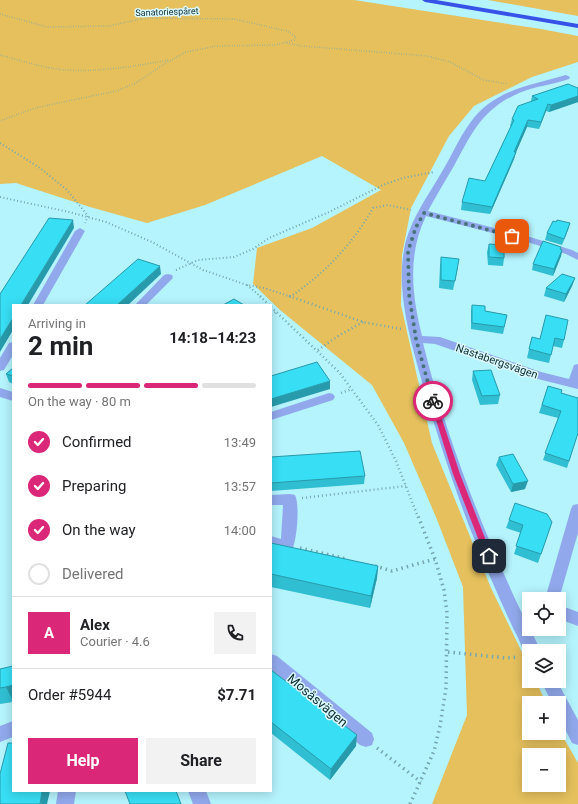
<!DOCTYPE html>
<meta charset="utf-8">
<style>
:root{--surface:#fff;--page:#f2f2f2;--text:#202124;--muted:#757577;--line:#e0e0e0;--accent:#db2777}
body{margin:0;font-family:Roboto,sans-serif;background:var(--page);color:var(--text);height:100vh;display:flex;flex-direction:column;font-size:15px;white-space:nowrap}
*{box-sizing:border-box;margin:0}
p{font-size:13px;color:var(--muted)}
.icon{flex:none;width:22px;height:22px;fill:none;stroke:currentColor;stroke-width:2;stroke-linecap:round;stroke-linejoin:round}
.map{position:relative;flex:1;overflow:hidden}
.panel{position:absolute;left:12px;top:304px;width:260px;height:488px;display:flex;flex-direction:column;background:var(--surface);border-radius:0px;box-shadow:0 2px 10px #0003}
.panel>*{flex:none}
.fabs{position:absolute;left:522px;top:592px;display:grid;gap:8px}
.fabs a{display:grid;place-items:center;width:44px;height:44px;border-radius:0px;background:var(--surface);box-shadow:0 2px 10px #0003;font-size:20px}
.pin{position:absolute;display:grid;place-items:center;width:34px;height:34px;color:#fff;margin:-17px;border-radius:8px;box-shadow:0 2px 6px #0006}
.courier{position:absolute;display:grid;place-items:center;width:40px;height:40px;margin:-20px;border:3px solid #db2777;border-radius:50%;background:#fff;color:#222;box-shadow:0 1px 5px #0007}
.head em{font-style:normal;font-weight:700}
.head div{display:flex;flex-direction:column-reverse}
.head{display:flex;align-items:center;justify-content:space-between;height:68px;padding:0 16px}
h1{font-size:26px;font-weight:700;line-height:30px}
.bar{display:grid;grid-template-columns:repeat(4,1fr);gap:6px 4px;align-content:center;height:48px;padding:0 16px}
.bar i{height:5px;border-radius:3px;background:var(--line)}
.bar .on{background:var(--accent)}
.bar p{grid-column:span 4}
.line{display:flex;align-items:center;gap:10px;padding:0 16px;border-top:1px solid var(--line)}
.line div{flex:1}
.round{display:grid;place-items:center;flex:none;width:42px;height:42px;border-radius:0px;background:var(--page)}
ol{padding:0 16px;list-style:none}
li{display:flex;align-items:center;gap:12px;height:44px}
li p{margin-inline-start:auto}
li .icon{padding:4px;border-radius:50%;background:var(--accent);color:#fff;stroke-width:4}
li:last-child{color:var(--muted)}
li i{width:22px;height:22px;border:2px solid var(--line);border-radius:50%}
.button{display:flex;gap:8px;margin-top:auto;padding:8px 16px}
.button a{flex:1;height:46px;border-radius:0px;background:var(--accent);color:#fff;font-size:16px;font-weight:700;line-height:46px;text-align:center}
.button a+a{background:var(--page);color:var(--text)}
.map>svg:first-child{display:block}
.green{fill:#e5c05d;fill-rule:evenodd}
.lines{fill:none;stroke-linecap:round;stroke-linejoin:round}
.path-far3{stroke:#74a7af;stroke-width:1.5;stroke-dasharray:0.5 2;stroke-linecap:butt}
.path-far2{stroke:#74a7af;stroke-width:2;stroke-dasharray:1 2.5;stroke-linecap:butt}
.path-far1{stroke:#74a7af;stroke-width:2.5;stroke-dasharray:1 3;stroke-linecap:butt}
.path{stroke:#74a7af;stroke-width:3.5;stroke-dasharray:1.5 4;stroke-linecap:butt}
.street{fill:#91a9ec;fill-rule:evenodd}
.highway{fill:#3752e7;fill-rule:evenodd}
.wall{fill:#30bfd2}
.shaded-wall{fill:#279bab}
.building{fill:#38def4;stroke:#279bab}
.route{fill:#db2777}
.done{stroke:#47737a;stroke-width:4;stroke-dasharray:0 7.2}
.labels{text-anchor:middle;stroke-width:3;stroke-linejoin:round;paint-order:stroke}
.far-street-label{font-size:9px;fill:#0c2e33;stroke:#dcfaff}
.street-label{font-size:11px;fill:#0c2e33;stroke:#dcfaff}
.near-street-label{font-size:13px;fill:#0c2e33;stroke:#dcfaff}
</style>
<div class="map">
<svg width="578" height="804" viewBox="0 0 578 804">
<rect width="100%" height="100%" fill="#b5f3fd"/>
<path class="green" d="M 0,0 L 354,0 L 541,29 L 578,36 L 578,62 L 532,77 L 474,106 L 449,136 L 411,208 L 402,255 L 401,305 L 432,443 L 491,588 L 529,667 L 529,681 L 536,681 L 546,703 L 529,703 L 529,733 L 559,733 L 559,730 L 578,763 L 578,804 L 432,804 L 467,715 L 463,587 L 436,517 L 404,443 L 372,385 L 280,310 L 253,284 L 257,248 L 312,228 L 381,190 L 322,156 L 205,205 L 147,223 L 90,207 L 16,183 L 0,184 ZM 529,755 L 559,755 L 559,785 L 529,785 Z
M 488,0 L 578,0 L 578,16 Z"/>
<g class="lines">
<path class="path-far3" d="M 0,14 L 47,27 L 109,26 L 145,18 L 234,19 L 287,31 L 296,37 L 294,40 L 276,45 L 216,46 L 186,52 L 164,64 L 136,83 L 116,91 L 35,108 L 0,121
M 287,43 L 302,46 L 427,56 L 450,62 L 484,80 L 508,84
M 0,55 C 19,60 38,66 56,69 C 90,74 136,66 169,60"/>
<path class="path-far2" d="M 0,143 L 40,168 L 67,190 L 88,216 L 85,223
M 0,197 L 69,212 L 106,222 L 152,242 L 203,270 L 247,285 L 264,288 L 292,297
M 176,270 L 198,260 L 234,257 L 253,249 L 269,238 L 329,212 L 383,185 L 403,178 L 434,172
M 247,285 L 261,297
M 290,297 C 325,273 352,245 373,208 L 388,205 L 411,210"/>
<path class="path-far1" d="M 260,296 L 269,305
M 289,296 L 363,322 L 401,329
M 271,307 L 339,372 L 378,425 L 396,461 L 418,517
M 271,315 L 276,312
M 318,350 L 338,336 L 363,322
M 341,393 L 352,389
M 302,498 L 406,486"/>
<path class="path" d="M 300,548 L 347,559
M 375,566 L 392,571 L 435,559
M 448,652 L 506,658 L 519,657
M 377,748 L 421,782
M 410,804 L 434,751 L 440,726 L 446,688 L 447,613 L 444,590 L 435,559 L 418,516"/>
<path class="street" d="M 566,75 L 570,77 L 569,79 C 552,85 535,86 519,93 C 482,109 472,133 454,166 C 445,181 436,196 428,211 L 530,237 L 572,250 L 578,253 L 578,260 L 566,254 L 524,241 L 426,216 C 407,255 412,296 422,336 L 440,337 L 541,372 L 569,379 L 574,365 L 578,364 L 578,389 L 534,378 L 435,344 L 423,343 C 443,425 473,506 508,583 C 518,607 530,628 541,651 L 529,651 L 529,657 C 522,650 519,638 514,630 C 498,596 483,561 469,526 C 452,481 437,435 424,389 C 412,345 396,296 404,250 C 409,221 428,196 443,170 C 452,155 459,138 470,123 C 493,90 531,85 566,75 Z
M 80,228 L 85,231 L 43,305 L 33,305 L 75,231 Z
M 168,274 L 172,275 L 173,277 L 172,279 L 146,305 L 135,305 L 164,275 Z
M 13,342 L 13,355 L 4,370 L 0,371 L 0,358 L 9,343 Z
M 0,388 L 13,392 L 13,401 L 0,397 Z
M 329,393 L 333,394 L 335,397 L 333,400 L 271,420 L 271,412 Z
M 290,494 L 295,495 C 300,505 297,540 292,550 L 287,552 L 271,548 L 271,536 L 281,539 L 283,505 L 271,505 L 271,495 Z
M 578,504 L 578,533 L 559,599 L 545,599 L 571,509 L 573,505 Z
M 559,605 L 578,612 L 578,626 L 559,619 Z
M 271,654 L 277,656 L 372,733 L 374,739 L 372,745 L 366,747 L 360,745 L 271,671 Z
M 541,681 L 557,681 L 578,720 L 578,745 L 572,743 L 559,717 L 559,703 L 552,703 Z
M 13,721 L 13,737 L 0,742 L 0,726 Z
M 58,791 L 76,791 L 74,804 L 56,804 Z
M 188,791 L 206,791 L 211,804 L 193,804 Z"/>
<path class="highway" d="M 422,0 L 436,0 L 578,24 L 578,28 L 425,2 Z"/>
</g>
<path class="wall" d="M 578,88 L 578,102 L 549,112 L 546,111 L 539,129 L 527,127 L 516,152 L 514,159 L 490,214 L 461,210 L 462,202 L 485,181 L 511,126 L 510,126 L 512,119 L 531,101 L 532,96 Z
M 556,222 L 570,223 L 562,245 L 545,240 L 547,233 Z
M 489,244 L 504,258 L 503,266 L 488,265 L 487,252 Z
M 560,249 L 562,250 L 561,256 L 553,276 L 532,270 L 533,264 Z
M 441,257 L 458,267 L 453,290 L 439,288 L 440,266 Z
M 575,278 L 572,286 L 564,302 L 544,296 L 546,288 Z
M 472,305 L 485,311 L 507,315 L 503,334 L 471,329 L 471,311 Z
M 546,315 L 564,340 L 562,348 L 553,346 L 549,363 L 527,358 L 529,349 L 540,339 Z
M 13,368 L 13,384 L 9,382 L 6,374 Z
M 473,371 L 500,395 L 498,404 L 480,405 L 472,380 Z
M 548,386 L 561,393 L 578,433 L 567,468 L 543,460 L 558,418 L 539,413 Z
M 271,457 L 365,476 L 364,484 L 271,491 Z
M 499,457 L 525,489 L 511,492 L 496,465 Z
M 509,520 L 552,522 L 538,563 L 514,554 L 521,533 L 506,528 Z
M 271,543 L 378,566 L 377,578 L 370,608 L 271,587 Z
M 13,666 L 13,702 L 0,704 L 0,669 Z
M 271,670 L 356,746 L 330,780 L 271,733 Z"/>
<path class="shaded-wall" d="M 578,96 L 578,102 L 549,112 L 551,105 Z
M 548,104 L 546,111 L 539,129 L 541,122 Z
M 528,120 L 527,127 L 514,157 L 516,152 L 514,159 L 490,214 L 492,207 Z
M 73,220 L 74,228 L 28,305 L 21,305 Z
M 570,223 L 568,230 L 562,245 L 564,239 Z
M 562,250 L 561,256 L 553,276 L 554,269 Z
M 160,266 L 161,274 L 128,305 L 117,305 Z
M 575,278 L 572,286 L 564,302 L 566,294 Z
M 13,318 L 13,330 L 0,352 L 0,339 Z
M 330,381 L 330,389 L 271,407 L 271,399 Z
M 528,481 L 525,489 L 511,492 L 513,484 Z
M 378,566 L 377,578 L 370,608 L 371,596 Z
M 13,685 L 13,701 L 6,687 Z
M 357,735 L 356,746 L 330,780 L 331,769 Z
M 42,791 L 50,791 L 47,804 L 40,804 Z"/>
<path class="building" d="M 568,84 L 578,88 L 578,96 L 551,105 L 548,104 L 541,122 L 528,120 L 514,152 L 516,152 L 492,207 L 462,202 L 469,178 L 485,181 L 514,120 L 512,119 L 518,106 L 538,99 L 532,96 Z
M 49,218 L 73,220 L 21,305 L 13,305 L 13,318 L 0,339 L 0,294 Z
M 557,220 L 570,223 L 564,239 L 547,233 L 553,221 L 556,222 Z
M 543,241 L 561,247 L 560,249 L 562,250 L 554,269 L 533,264 Z
M 489,244 L 504,245 L 504,258 L 489,257 Z
M 441,257 L 459,259 L 455,281 L 441,280 Z
M 138,259 L 160,266 L 117,305 L 85,305 Z
M 562,274 L 575,278 L 566,294 L 546,288 Z
M 234,299 L 244,305 L 223,305 Z
M 472,305 L 485,306 L 485,311 L 507,315 L 504,327 L 472,323 Z
M 546,315 L 568,320 L 564,340 L 555,338 L 551,355 L 529,349 L 532,337 L 540,339 Z
M 317,362 L 330,381 L 271,399 L 271,376 Z
M 13,368 L 13,376 L 6,374 Z
M 491,370 L 500,395 L 482,396 L 473,371 Z
M 548,386 L 562,390 L 561,393 L 578,398 L 578,433 L 569,461 L 545,453 L 561,411 L 542,405 Z
M 360,451 L 365,476 L 271,483 L 271,457 Z
M 513,454 L 528,481 L 513,484 L 499,457 Z
M 515,503 L 547,514 L 552,522 L 541,554 L 516,546 L 523,525 L 509,520 Z
M 271,543 L 378,566 L 371,596 L 271,574 Z
M 13,666 L 13,685 L 6,687 L 0,688 L 0,669 Z
M 271,670 L 357,735 L 331,769 L 271,722 Z
M 8,743 L 13,743 L 13,791 L 42,791 L 40,804 L 0,804 L 0,774 Z
M 125,791 L 176,791 L 181,804 L 130,804 Z"/>
<path class="route" d="M 433,399 L 436,401 L 460,474 L 492,556 L 491,558 L 489,559 L 485,556 L 453,474 L 430,401 Z"/>
<g class="lines">
<path class="done" d="M 433,401 L 416,339 L 409,294 L 408,251 L 416,227 L 424,213 L 512,236"/>
</g>
<g class="labels">
<g class="far-street-label">
<text transform="translate(167 12) rotate(-2)" y="3">Sanatoriespåret</text>
</g>
<g class="street-label">
<text transform="translate(497 361) rotate(19)" y="4">Nastabergsvägen</text>
</g>
<g class="near-street-label">
<text transform="translate(318 700) rotate(40)" y="5">Mosåsvägen</text>
</g>
</g>
</svg>
<div class="fabs">
<a><svg class="icon" aria-label="locate" viewBox="0 0 24 24"><circle cx="12" cy="12" r="6"/><path d="M12 2v4M12 18v4M2 12h4M18 12h4"/></svg></a>
<a><svg class="icon" aria-label="layers" viewBox="0 0 24 24"><path d="M12 4l9 5-9 5-9-5zM3 14l9 5 9-5"/></svg></a>
<a>+</a>
<a>−</a>
</div>
<div class="pin" style="left:512px;top:236px;background:#ea580c"><svg class="icon" aria-label="bag" viewBox="0 0 24 24"><path d="M5 8h14l-1 12H6zM9 8a3 3 0 0 1 6 0"/></svg></div>
<div class="pin" style="left:489px;top:556px;background:#1f2937"><svg class="icon" aria-label="home" viewBox="0 0 24 24"><path d="M3 11l9-7 9 7M6 9v11h12V9"/></svg></div>
<div class="courier" style="left:433px;top:401px"><svg class="icon" aria-label="bike" viewBox="0 0 24 24"><circle cx="6" cy="16" r="4"/><circle cx="18" cy="16" r="4"/><path d="M6 16l4-8h5l3 8M10 8l3 8H6M13 5h3"/></svg></div>
<section class="panel">
<div class="head"><div><h1>2 min</h1><p>Arriving in</p></div><em>14:18–14:23</em></div>
<div class="bar"><i class="on"></i><i class="on"></i><i class="on"></i><i></i><p>On the way · 80 m</p></div>
<ol>
<li><svg class="icon" aria-label="check" viewBox="0 0 24 24"><path d="M5 12l5 5 9-10"/></svg>Confirmed<p>13:49</p></li>
<li><svg class="icon" aria-label="check" viewBox="0 0 24 24"><path d="M5 12l5 5 9-10"/></svg>Preparing<p>13:57</p></li>
<li><svg class="icon" aria-label="check" viewBox="0 0 24 24"><path d="M5 12l5 5 9-10"/></svg>On the way<p>14:00</p></li>
<li><i></i>Delivered</li>
</ol>
<div class="line" style="height:72px"><b class="round" style="background:var(--accent);color:#fff">A</b><div><b>Alex</b><p>Courier · 4.6</p></div><a class="round"><svg class="icon" aria-label="phone" viewBox="0 0 24 24"><path d="M5 4h4l2 5-3 2q2 4 5 5l2-3 5 2v4C11 20 4 13 5 4z"/></svg></a></div>
<div class="line" style="height:52px"><div>Order #5944</div><b>$7.71</b></div>
<div class="button"><a>Help</a><a>Share</a></div>
</section>
</div>
